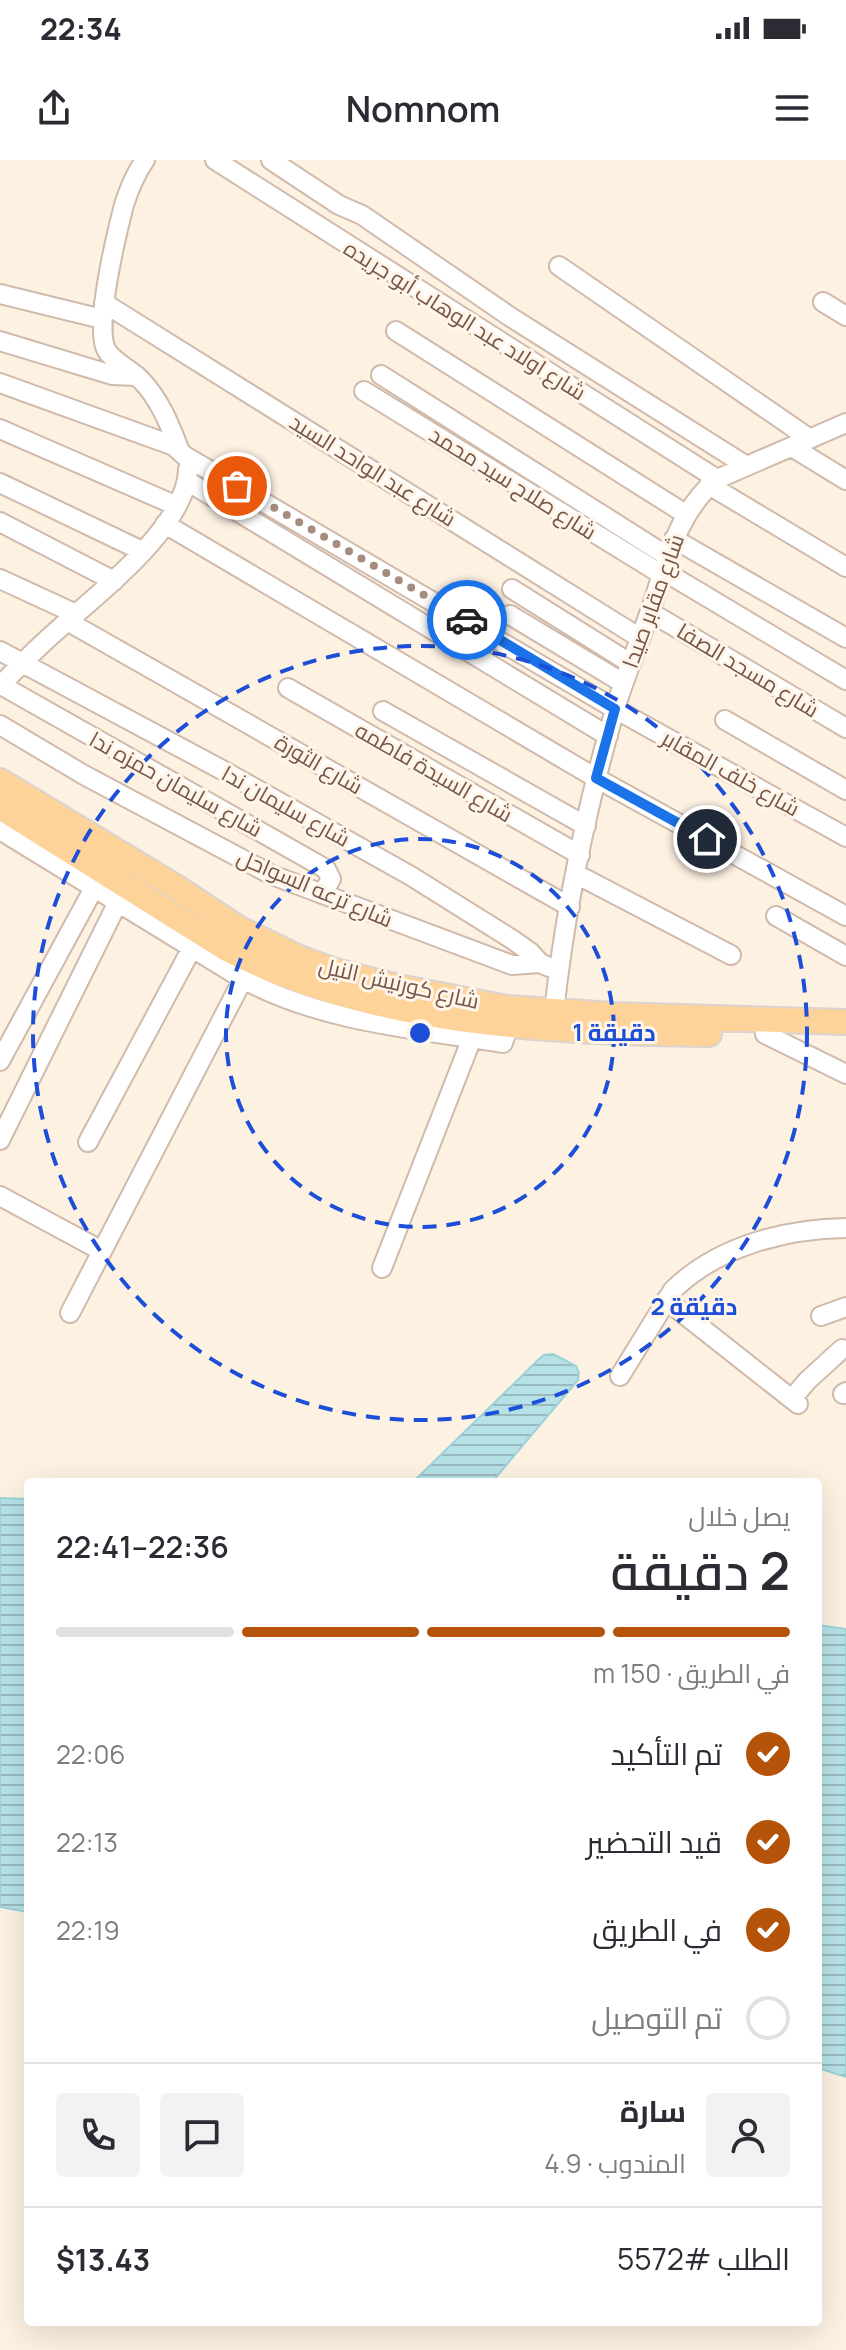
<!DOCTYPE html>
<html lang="ar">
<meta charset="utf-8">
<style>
:root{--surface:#fff;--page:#f2f2f3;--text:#2b2b33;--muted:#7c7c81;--line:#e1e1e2;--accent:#b45309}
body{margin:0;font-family:Manrope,Cairo,sans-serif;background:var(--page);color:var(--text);direction:rtl;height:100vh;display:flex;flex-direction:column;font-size:30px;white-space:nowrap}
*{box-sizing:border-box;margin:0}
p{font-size:26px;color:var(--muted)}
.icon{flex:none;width:44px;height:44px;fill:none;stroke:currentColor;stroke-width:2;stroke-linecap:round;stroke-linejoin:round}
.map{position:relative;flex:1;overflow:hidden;direction:ltr}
.panel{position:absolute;left:24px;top:1318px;width:798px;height:848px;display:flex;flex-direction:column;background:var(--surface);border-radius:8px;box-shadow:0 8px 32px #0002;direction:rtl}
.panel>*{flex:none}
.pin{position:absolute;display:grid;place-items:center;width:68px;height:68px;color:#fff;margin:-34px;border:4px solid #fff;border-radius:50%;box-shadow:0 2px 8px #0007}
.courier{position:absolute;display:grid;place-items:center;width:80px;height:80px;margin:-40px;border:6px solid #1a73e8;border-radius:50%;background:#fff;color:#222;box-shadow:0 2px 10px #0007}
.overview em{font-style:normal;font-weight:600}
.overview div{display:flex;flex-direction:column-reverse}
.overview{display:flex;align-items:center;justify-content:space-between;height:136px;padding:0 32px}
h1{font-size:52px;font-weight:600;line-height:60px}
.bar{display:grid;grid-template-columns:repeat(4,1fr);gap:12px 8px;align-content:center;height:96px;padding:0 32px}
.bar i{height:10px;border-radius:6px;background:var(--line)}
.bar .on{background:var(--accent)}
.bar p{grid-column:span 4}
.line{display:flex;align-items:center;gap:20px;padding:0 32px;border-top:2px solid var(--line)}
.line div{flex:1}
.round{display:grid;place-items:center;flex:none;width:84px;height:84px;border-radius:8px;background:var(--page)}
ol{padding:0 32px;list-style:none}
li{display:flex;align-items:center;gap:24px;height:88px}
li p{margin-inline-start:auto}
li .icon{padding:8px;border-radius:50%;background:var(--accent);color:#fff;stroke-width:4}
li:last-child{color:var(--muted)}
li i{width:44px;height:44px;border:4px solid var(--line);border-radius:50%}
.status{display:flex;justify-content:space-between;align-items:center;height:56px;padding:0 40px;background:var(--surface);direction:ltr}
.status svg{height:22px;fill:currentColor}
header{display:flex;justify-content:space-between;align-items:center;height:104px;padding:0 32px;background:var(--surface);font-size:36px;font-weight:600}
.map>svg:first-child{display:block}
.water{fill:url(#water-rules);stroke:#9cd2d9;stroke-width:2}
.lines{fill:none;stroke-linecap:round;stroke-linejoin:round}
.minor-casing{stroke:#d0baac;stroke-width:22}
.major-casing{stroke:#dbd3cf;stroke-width:28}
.minor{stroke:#fff;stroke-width:18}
.major{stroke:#fed399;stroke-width:24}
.done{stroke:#a58c7e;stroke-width:8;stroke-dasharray:0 14.4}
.route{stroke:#1a73e8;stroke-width:10}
.ring{fill:none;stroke:#1d4ed8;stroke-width:4;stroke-dasharray:14 10}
.labels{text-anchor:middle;stroke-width:6;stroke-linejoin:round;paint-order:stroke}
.street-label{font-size:22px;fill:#755648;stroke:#fff5e9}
.centre{fill:#1d4ed8;stroke:#fff5e9;stroke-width:4}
.ring-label{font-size:24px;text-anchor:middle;font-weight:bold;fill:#1d4ed8;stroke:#fff5e9;stroke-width:6;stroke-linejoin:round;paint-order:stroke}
</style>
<div class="status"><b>22:34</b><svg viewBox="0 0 49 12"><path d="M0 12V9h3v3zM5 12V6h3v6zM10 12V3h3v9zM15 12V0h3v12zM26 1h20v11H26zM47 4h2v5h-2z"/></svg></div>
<header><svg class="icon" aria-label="menu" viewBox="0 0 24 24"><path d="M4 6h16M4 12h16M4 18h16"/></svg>Nomnom<svg class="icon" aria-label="share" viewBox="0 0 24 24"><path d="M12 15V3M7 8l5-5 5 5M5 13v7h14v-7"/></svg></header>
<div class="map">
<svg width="846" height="2190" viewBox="0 0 846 2190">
<defs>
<pattern id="water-rules" width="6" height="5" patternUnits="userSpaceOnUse" patternTransform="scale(2)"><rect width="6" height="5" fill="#b6e2e7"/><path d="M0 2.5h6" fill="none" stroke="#99babd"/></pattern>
</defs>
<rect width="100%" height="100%" fill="#fdf1e2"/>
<path class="water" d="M 553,1194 L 576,1206 L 579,1213 L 578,1220 L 492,1322 L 413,1322 L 538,1200 L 544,1195 Z
M 0,1338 L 28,1339 L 28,1752 L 0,1747 Z
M 818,1465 L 846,1469 L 846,1917 L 818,1908 Z"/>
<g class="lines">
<g class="minor-casing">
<path id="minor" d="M 145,0 C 136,13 129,29 124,45 C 117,72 93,169 107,191 C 115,203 130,209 140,219 C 159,238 170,265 179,289
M 215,0 L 717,319
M 271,0 L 339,45 L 362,55 L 509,156 L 745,305
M 559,106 L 810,279
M 0,134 L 102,159
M 823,142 L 846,156
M 104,143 L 640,478
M 396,171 L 687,355
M 0,181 L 112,215 L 137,216
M 381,215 L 667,396
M 0,223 L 174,286 L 185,296 L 615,549 L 846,677
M 364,231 L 661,414
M 0,269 L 177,346
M 792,287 L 846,320
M 187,321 L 608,576
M 0,323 L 142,391
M 709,325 L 846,407
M 0,362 L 114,421
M 165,364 L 596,618 L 846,756
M 674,379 L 846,478
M 662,410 L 846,520
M 0,419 L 76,454
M 512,429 L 630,503
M 650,452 L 846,568
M 510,455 L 623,523
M 67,461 L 570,747
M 0,491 L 224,611 L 411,716 L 513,780 L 530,792 L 540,803
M 1,525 L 326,709 L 331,719 L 322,734
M 0,526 C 20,505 40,485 62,466 C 102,431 187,365 188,309
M 288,528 L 580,695
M 383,551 L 586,666
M 725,560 L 846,630
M 0,565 L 84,615 L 272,715 L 512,805 L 540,803 L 549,807
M 0,670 L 243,819 C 322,862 416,869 503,883 L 509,864
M 576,714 L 731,795
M 776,756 L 846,796
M 554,852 C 565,749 587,645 616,546 C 626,513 640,481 651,448 C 667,402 677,352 717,319 L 846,263
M 765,874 L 846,914
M 0,901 L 94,728
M 0,980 L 118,742
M 88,982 L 192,788
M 0,1036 L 102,1091
M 382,1108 L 472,878
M 666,1140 L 798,1244
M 70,1153 L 243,819
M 821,1156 L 846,1147
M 620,1216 L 673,1130 C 718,1086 785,1069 846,1068
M 843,1234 L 846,1232
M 792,1239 L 807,1221 L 842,1189"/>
</g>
<g class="major-casing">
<path id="major" d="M 0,621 L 174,726 L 238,768 L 299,798 L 332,810 L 398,827 L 508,848 L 613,855 L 846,862
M 0,647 L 227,789 C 374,865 547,872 709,874"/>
</g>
<use href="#minor" class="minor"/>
<use href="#major" class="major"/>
</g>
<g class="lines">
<path class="done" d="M 237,326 L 467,460"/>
<path class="route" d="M 467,460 L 615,549 L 596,618 L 707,679"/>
</g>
<g class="ring">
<circle cx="420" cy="873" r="194"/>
<circle cx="420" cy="873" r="387"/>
</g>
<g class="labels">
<g class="street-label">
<text transform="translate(465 160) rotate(32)" y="8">شارع اولاد عبد الوهاب أبو جريده</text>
<text transform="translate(373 310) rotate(32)" y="8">شارع عبد الواحد السيد</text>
<text transform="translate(513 323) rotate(32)" y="8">شارع صلاح سيد محمد</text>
<text transform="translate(653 441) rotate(-70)" y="8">شارع مقابر صيدا</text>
<text transform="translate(748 510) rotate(31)" y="8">شارع مسجد الصفا</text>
<text transform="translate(319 604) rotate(30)" y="8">شارع الثورة</text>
<text transform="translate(434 612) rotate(30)" y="8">شارع السيدة فاطمه</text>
<text transform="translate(731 613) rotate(29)" y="8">شارع خلف المقابر</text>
<text transform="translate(176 624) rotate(29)" y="8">شارع سليمان حمزه ندا</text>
<text transform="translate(286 646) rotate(29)" y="8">شارع سليمان ندا</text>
<text transform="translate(315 728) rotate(23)" y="8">شارع ترعه السواحل</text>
<text transform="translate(399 823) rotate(13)" y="8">شارع كورنيش النيل</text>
</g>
</g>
<circle cx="420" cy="873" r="12" class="centre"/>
<g class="ring-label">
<text x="614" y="881">1 دقيقة</text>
<text x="694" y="1155">2 دقيقة</text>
</g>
</svg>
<div class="pin" style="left:237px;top:326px;background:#ea580c"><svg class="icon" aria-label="bag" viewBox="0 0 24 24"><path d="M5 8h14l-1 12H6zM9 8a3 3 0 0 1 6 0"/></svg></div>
<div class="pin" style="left:707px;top:679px;background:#1f2937"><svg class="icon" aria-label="home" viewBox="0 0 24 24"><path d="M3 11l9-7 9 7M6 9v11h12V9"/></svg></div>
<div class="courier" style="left:467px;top:460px"><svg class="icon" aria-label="car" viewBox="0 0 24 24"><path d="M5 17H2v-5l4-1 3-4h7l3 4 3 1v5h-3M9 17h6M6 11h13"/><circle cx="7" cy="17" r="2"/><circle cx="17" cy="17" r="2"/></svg></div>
<section class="panel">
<div class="overview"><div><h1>2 دقيقة</h1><p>يصل خلال</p></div><em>22:36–22:41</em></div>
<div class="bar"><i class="on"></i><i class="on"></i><i class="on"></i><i></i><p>في الطريق · 150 m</p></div>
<ol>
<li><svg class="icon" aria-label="check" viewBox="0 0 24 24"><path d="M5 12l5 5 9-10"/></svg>تم التأكيد<p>22:06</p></li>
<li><svg class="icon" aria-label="check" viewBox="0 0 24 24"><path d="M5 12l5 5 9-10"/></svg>قيد التحضير<p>22:13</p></li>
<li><svg class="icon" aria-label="check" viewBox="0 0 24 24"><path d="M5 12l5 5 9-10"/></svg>في الطريق<p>22:19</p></li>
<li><i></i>تم التوصيل</li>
</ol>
<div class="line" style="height:144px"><a class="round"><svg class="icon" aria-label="person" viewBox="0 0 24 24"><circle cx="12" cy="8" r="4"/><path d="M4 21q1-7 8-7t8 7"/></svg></a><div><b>سارة</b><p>المندوب · 4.9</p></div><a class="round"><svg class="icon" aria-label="chat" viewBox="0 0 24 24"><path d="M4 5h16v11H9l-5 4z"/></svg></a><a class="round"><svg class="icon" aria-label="phone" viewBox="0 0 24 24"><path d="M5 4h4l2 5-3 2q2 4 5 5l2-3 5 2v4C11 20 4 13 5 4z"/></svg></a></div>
<div class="line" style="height:104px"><div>الطلب #5572</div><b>$13.43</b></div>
</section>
</div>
